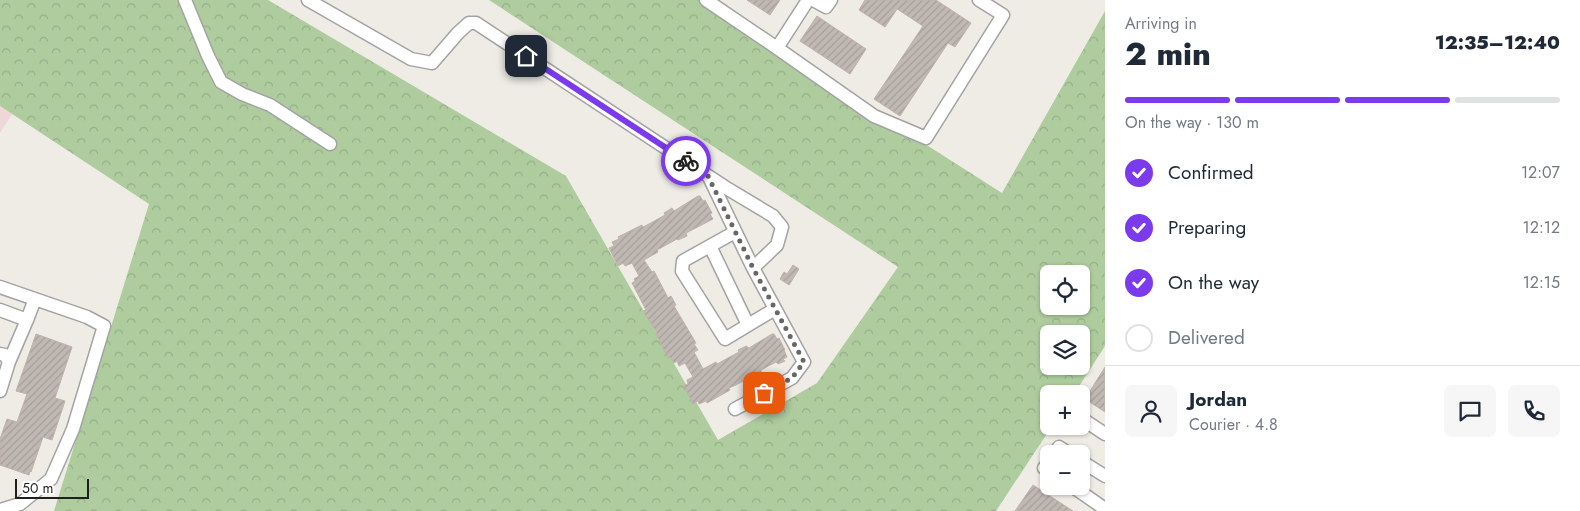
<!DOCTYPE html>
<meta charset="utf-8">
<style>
:root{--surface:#fff;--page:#f6f6f7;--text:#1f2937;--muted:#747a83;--line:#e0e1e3;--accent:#7c3aed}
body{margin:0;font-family:Jost,sans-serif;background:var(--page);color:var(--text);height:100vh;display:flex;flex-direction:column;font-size:19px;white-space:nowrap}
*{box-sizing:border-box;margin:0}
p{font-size:16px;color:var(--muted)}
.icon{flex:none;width:28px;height:28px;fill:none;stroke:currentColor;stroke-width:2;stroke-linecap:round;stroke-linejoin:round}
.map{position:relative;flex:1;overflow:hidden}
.side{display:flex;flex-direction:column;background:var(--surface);width:475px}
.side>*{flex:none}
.controls{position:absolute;left:1040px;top:265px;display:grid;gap:10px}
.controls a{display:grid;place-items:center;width:50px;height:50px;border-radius:8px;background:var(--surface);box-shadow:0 1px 4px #0004;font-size:25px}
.scale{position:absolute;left:15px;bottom:12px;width:74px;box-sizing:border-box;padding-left:5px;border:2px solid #1f1f1f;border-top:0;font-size:14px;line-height:18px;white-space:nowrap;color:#1f1f1f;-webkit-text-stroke:4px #fff;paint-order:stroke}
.pin{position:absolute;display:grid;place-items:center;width:42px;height:42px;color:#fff;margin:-21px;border-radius:10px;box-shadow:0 2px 8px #0006}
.courier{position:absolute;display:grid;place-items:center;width:50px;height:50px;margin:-25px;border:4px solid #7c3aed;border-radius:50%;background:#fff;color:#222;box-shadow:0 1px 6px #0007}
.head em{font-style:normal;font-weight:800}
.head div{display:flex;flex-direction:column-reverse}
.head{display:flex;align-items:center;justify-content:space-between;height:85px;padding:0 20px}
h1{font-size:32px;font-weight:800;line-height:38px}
.bar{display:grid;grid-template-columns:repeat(4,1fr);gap:8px 5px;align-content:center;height:60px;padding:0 20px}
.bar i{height:6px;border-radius:4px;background:var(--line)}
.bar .selected{background:var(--accent)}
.bar p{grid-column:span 4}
.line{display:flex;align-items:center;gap:12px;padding:0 20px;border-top:1px solid var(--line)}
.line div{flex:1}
.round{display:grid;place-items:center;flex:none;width:52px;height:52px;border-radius:8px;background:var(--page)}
ol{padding:0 20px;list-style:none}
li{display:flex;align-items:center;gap:15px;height:55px}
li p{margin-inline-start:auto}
li .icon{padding:5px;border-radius:50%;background:var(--accent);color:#fff;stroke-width:4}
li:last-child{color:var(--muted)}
li i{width:28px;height:28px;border:2px solid var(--line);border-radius:50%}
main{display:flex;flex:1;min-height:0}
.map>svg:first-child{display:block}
.commercial{fill:#efd7d7}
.forest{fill:url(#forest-crowns);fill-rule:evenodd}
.building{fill:url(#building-hatch);stroke:#c0b2aa}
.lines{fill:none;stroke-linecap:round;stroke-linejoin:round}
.minor-casing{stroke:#a3a3a3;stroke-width:15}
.minor{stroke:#fff;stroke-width:12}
.done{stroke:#686765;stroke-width:5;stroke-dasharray:0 9}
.route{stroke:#7c3aed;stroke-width:6}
</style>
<main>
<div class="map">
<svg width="1105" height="511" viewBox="0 0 1105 511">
<defs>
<pattern id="forest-crowns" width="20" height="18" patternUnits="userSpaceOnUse" patternTransform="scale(1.25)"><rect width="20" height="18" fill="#aecc9e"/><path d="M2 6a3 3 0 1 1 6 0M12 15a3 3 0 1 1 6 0" fill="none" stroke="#95af88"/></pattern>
<pattern id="building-hatch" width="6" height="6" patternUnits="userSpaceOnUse" patternTransform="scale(1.25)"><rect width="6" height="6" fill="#c0b8b3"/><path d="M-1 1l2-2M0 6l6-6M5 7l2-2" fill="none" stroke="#a59e9a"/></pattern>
</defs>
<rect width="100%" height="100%" fill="#efece6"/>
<path class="commercial" d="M 0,106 L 12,114 L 0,133 Z"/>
<path class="forest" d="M 0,0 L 268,0 L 566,176 L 718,440 L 817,383 L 898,267 L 489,0 L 699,0 L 1002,193 L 1105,11 L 1105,346 L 1074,394 L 1049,394 L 1049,426 L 1052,426 L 996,511 L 54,511 L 149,204 L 0,106 ZM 1049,274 L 1081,274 L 1081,306 L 1049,306 ZM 1049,334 L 1081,334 L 1081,366 L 1049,366 Z"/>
<path class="building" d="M 747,0 L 780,0 L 770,15 Z
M 865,0 L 936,0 L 971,23 L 955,47 L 948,43 L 900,116 L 874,99 L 923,26 L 897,9 L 885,27 L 859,10 Z
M 817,16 L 866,49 L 850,74 L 800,41 Z
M 698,196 L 700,196 L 703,201 L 705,200 L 712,213 L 710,214 L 713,219 L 686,233 L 687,236 L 678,240 L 677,239 L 657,250 L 658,252 L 644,260 L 652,272 L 654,271 L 668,298 L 671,296 L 676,305 L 674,306 L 696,343 L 694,344 L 698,350 L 694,352 L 703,369 L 716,362 L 717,364 L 739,352 L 738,350 L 746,346 L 749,348 L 772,334 L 774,334 L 777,339 L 779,338 L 785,350 L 784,350 L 787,357 L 783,359 L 785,361 L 778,364 L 776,362 L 761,370 L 761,373 L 752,378 L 752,376 L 736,385 L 729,388 L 730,390 L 707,403 L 706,401 L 699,404 L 698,401 L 693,404 L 684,386 L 688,384 L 687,380 L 693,377 L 685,363 L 679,366 L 677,361 L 674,363 L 670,357 L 668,358 L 656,334 L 657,333 L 643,311 L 646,310 L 632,283 L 635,281 L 634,279 L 639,276 L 632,263 L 625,266 L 623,263 L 618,266 L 609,248 L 614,246 L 612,242 L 619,239 L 618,237 L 642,225 L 643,227 L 649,224 L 665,215 L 664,213 L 672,208 L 674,211 Z
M 793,265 L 799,269 L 789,285 L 780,279 L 784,272 L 787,274 Z
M 36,334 L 72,347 L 55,398 L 65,401 L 52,440 L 43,437 L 31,472 L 30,471 L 29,475 L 0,465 L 0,439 L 7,419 L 17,422 L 27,394 L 16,391 Z
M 1105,367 L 1105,412 L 1085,399 Z
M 1033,485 L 1073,511 L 1015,511 Z"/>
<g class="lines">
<g class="minor-casing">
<path id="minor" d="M 185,0 L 208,56 L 221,82 L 242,94 L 270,105 L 330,144
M 308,0 L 411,59 L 432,63 L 458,33 L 469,23 L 476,23 L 728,189 L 773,216 L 782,227 L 777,245 L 753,268
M 706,0 L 777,48 L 808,0
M 813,0 L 826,7 L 831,0
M 777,48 L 874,116 L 926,138 L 1003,15 L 979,0
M 709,177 L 753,268 L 804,362 L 792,378 L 735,409
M 735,232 L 683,261 L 682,271 L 725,339 L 775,309
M 710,246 L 748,325
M 0,287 L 87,317 L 104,326 L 73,429 L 51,479 L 20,504 L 0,510
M 0,310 L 27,320 L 35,299
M 0,354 L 5,355 L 9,362 L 0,391
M 9,362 L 27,320
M 1084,420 L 1105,434
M 1054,454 L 1059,447 L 1070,454
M 1081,461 L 1105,476
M 1049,462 L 1044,468 L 1049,471
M 1072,486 L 1105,509"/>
</g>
<use href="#minor" class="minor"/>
</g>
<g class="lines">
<path class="done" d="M 686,161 L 708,176 L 753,268 L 804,362 L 792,378 L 764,393"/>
<path class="route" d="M 526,56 L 686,161"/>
</g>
</svg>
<div class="controls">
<a><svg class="icon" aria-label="locate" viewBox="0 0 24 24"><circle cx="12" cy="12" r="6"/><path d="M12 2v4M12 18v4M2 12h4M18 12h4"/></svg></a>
<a><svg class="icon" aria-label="layers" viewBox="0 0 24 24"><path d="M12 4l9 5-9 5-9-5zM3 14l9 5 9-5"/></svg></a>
<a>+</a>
<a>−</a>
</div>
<div class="scale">50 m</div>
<div class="pin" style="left:764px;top:393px;background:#ea580c"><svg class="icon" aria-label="bag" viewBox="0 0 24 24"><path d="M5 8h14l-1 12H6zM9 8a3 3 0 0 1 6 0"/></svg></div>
<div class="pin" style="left:526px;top:56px;background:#1f2937"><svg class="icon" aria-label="home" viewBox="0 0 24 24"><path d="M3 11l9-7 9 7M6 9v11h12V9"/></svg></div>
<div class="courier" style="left:686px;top:161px"><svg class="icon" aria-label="bike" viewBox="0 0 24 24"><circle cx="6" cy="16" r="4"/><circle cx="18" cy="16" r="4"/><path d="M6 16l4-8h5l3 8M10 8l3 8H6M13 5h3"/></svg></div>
</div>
<section class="side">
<div class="head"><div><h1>2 min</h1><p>Arriving in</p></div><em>12:35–12:40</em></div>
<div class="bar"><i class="selected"></i><i class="selected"></i><i class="selected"></i><i></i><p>On the way · 130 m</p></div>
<ol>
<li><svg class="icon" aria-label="check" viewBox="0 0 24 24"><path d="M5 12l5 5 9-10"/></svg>Confirmed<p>12:07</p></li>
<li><svg class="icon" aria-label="check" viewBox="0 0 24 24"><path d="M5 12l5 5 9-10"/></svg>Preparing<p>12:12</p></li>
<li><svg class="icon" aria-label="check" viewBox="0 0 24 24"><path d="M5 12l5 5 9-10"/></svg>On the way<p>12:15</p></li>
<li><i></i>Delivered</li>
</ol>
<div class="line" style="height:90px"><a class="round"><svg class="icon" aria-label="person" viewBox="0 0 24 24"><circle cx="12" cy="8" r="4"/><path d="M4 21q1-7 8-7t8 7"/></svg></a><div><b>Jordan</b><p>Courier · 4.8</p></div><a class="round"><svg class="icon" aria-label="chat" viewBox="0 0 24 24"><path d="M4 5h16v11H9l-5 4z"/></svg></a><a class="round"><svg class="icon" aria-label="phone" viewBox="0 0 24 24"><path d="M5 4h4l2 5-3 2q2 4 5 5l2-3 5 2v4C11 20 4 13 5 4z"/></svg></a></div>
</section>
</main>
